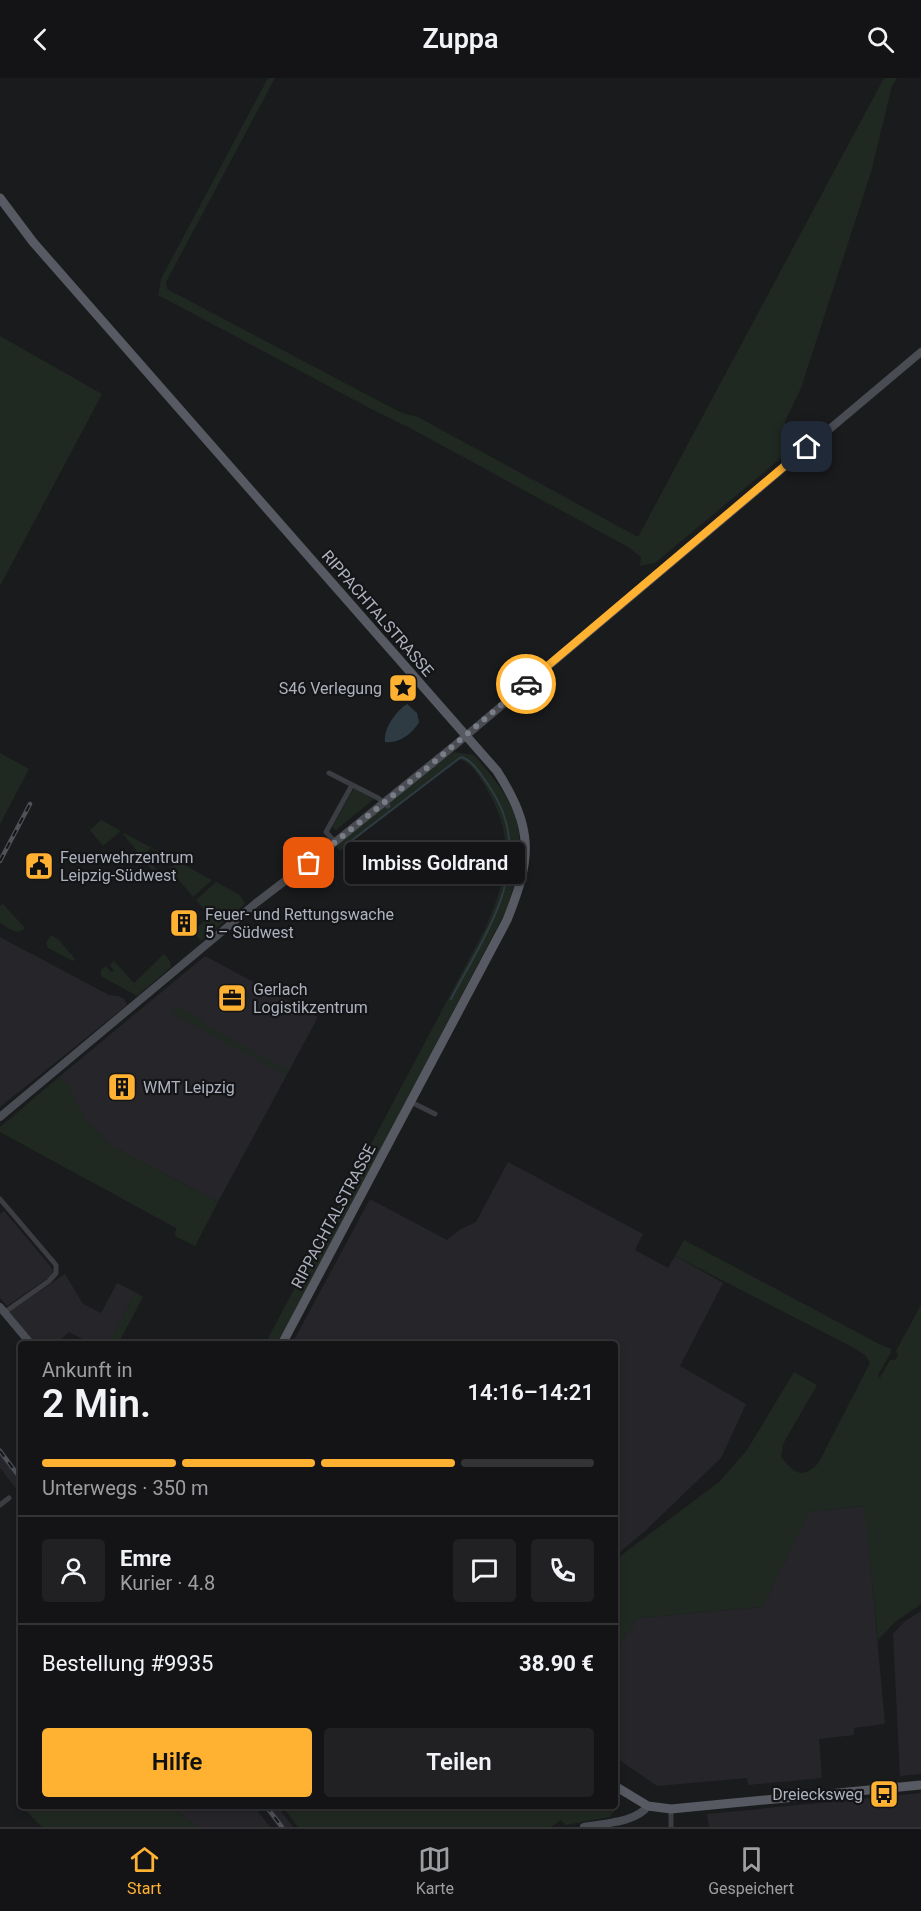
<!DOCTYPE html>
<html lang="de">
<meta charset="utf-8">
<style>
:root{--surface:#141416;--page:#212123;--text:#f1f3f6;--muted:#9d9ea1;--line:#333335;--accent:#ffb131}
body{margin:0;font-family:Roboto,sans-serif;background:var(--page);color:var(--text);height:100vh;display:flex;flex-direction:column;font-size:22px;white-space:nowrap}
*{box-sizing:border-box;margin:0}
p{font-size:20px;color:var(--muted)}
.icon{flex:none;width:33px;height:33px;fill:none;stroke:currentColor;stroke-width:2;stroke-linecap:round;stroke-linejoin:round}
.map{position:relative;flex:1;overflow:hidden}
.panel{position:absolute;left:18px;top:1263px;width:600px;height:468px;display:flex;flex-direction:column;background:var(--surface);border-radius:6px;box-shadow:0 3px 9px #0003,0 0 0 2px var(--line)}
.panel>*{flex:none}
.pin{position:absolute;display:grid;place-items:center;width:51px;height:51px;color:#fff;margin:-26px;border-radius:12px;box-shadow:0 3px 9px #0006}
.courier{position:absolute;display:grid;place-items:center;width:60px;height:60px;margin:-30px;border:4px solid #ffb131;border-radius:50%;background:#fff;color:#222;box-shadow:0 2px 8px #0007}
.bubble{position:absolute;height:42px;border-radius:6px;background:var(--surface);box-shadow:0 3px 9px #0003,0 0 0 2px var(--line);font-size:20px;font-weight:600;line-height:42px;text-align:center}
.summary em{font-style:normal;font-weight:600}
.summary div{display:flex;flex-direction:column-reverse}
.summary{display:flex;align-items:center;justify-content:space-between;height:102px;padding:0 24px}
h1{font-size:39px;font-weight:600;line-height:45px}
.bar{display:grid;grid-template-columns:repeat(4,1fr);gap:9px 6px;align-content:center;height:72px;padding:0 24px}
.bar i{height:8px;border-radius:4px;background:var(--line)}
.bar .active{background:var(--accent)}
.bar p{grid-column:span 4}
.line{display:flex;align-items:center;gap:15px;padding:0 24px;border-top:2px solid var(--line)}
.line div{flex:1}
.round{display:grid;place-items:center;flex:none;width:63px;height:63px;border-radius:6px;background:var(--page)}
.cta{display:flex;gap:12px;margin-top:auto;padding:12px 24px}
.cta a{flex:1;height:69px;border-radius:6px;background:var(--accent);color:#111;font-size:24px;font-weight:600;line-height:69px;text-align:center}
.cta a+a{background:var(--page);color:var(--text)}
header{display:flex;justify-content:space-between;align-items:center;height:78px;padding:0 24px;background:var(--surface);font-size:27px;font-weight:600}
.tabs{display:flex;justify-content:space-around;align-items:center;height:84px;border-top:2px solid var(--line);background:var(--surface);font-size:16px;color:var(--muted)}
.tabs a{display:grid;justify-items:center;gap:3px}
.tabs .active{color:var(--accent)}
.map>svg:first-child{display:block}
.built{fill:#26262a}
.green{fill:#202921}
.water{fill:#2f3b43}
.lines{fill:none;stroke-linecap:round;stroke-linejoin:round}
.stream{stroke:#2f3b43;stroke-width:2}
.street{stroke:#3b3d43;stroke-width:5}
.secondary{stroke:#494c53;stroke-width:8}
.primary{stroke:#575a62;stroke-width:9}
.rail-casing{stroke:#4e5158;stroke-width:4.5}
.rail{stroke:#151518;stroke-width:2;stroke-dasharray:7;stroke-linecap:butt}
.done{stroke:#797d86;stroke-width:6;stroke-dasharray:0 10.8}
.route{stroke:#ffb131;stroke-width:8}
.labels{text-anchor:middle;stroke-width:4.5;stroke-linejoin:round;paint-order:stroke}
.street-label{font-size:16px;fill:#acb2be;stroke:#151518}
.poi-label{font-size:16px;fill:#acb2be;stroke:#151518;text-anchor:start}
</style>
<header><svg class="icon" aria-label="back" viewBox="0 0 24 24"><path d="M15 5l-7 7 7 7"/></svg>Zuppa<svg class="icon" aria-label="search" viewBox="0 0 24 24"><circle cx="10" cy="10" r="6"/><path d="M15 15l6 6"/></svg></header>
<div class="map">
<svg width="921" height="1749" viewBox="0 0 921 1749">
<rect width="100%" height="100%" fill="#1a1b1d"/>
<path class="built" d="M 0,859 L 109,917 L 118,918 L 124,921 L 127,927 L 0,1029 Z
M 205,878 L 318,939 L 218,1124 L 110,1067 L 84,1039 L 68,1007 L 59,999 Z
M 508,1084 L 643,1156 L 635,1172 L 668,1190 L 675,1178 L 723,1205 L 680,1288 L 746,1326 L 721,1380 L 645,1453 L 615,1478 L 615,1266 L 292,1266 L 370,1121 L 447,1162 L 459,1152 L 476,1144 Z
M 4,1133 L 51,1189 L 53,1193 L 51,1198 L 7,1228 L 0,1220 L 0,1136 Z
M 65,1196 L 83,1226 L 101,1235 L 117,1205 L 135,1214 L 109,1266 L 93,1266 L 69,1254 L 56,1266 L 36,1266 L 9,1234 Z
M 0,1369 L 21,1397 L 21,1417 L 0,1390 Z
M 865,1428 L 885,1646 L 854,1650 L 854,1657 L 819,1661 L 822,1700 L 748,1707 L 747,1700 L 657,1708 L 615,1679 L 615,1573 L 638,1540 L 762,1529 L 809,1434 Z
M 921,1533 L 921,1696 L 900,1698 L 893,1556 L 904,1544 Z
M 921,1715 L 921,1749 L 709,1749 L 707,1736 Z
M 168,1728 L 254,1728 L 270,1749 L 198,1749 Z
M 262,1728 L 277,1728 L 293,1749 L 278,1749 Z"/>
<path class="green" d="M 268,0 L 275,0 L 166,204 L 167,211 L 377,322 L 402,335 L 418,339 L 638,459 L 884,0 L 897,0 L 892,8 L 871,94 L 801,310 L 785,343 L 787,357 L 800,360 L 787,375 L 655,485 L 640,488 L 641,479 L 628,469 L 410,350 L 377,334 L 158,217 L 161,201 Z
M 0,258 L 102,316 L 0,508 Z
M 454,674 L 474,677 C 525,735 529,758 507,831 L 278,1266 L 265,1266 L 485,851 C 509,795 517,761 484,706 C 478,697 470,683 458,681 L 340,773 L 336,768 L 395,718 Z
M 0,675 L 29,691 L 0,746 Z
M 354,710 L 374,721 L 336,752 L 332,749 Z
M 101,742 L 121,753 L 103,768 L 90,752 Z
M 124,755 L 176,783 L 168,787 L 165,784 L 167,779 L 150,770 L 145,779 L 160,795 L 157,798 L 123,756 Z
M 179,784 L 212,802 L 193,819 L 169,790 Z
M 216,804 L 240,817 L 245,826 L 201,863 L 193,853 L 210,838 L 196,822 Z
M 3,826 L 25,850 C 16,858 9,850 0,845 L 0,828 Z
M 51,857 L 58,861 L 75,881 L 73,883 L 48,870 L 46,865 Z
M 164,876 L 170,883 L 171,889 L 137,918 L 101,898 L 101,892 L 106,888 L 111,894 L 114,893 L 110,887 L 113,884 L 112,881 L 134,905 Z
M 177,928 L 204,943 L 206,948 L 203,952 L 172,936 Z
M 208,949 L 289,993 L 286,997 L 205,954 Z
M 59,999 L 68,1007 L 84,1039 L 110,1067 L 218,1124 L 195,1168 L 175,1158 L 176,1150 L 0,1054 L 0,1049 Z
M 684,1162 L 881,1267 L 891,1271 L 891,1274 L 878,1297 L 880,1300 L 890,1282 L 895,1282 L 898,1277 L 896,1273 L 921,1227 L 921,1526 L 895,1544 L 878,1562 L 864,1428 L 809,1434 L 762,1529 L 638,1540 L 615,1573 L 615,1482 L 719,1404 L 747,1372 L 794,1294 L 817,1307 L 783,1366 L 781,1379 C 794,1396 804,1402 819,1384 L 870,1285 L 866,1278 L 856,1271 L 675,1178 Z
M 135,1214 L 143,1219 L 118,1266 L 109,1266 Z
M 25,1728 L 168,1728 L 198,1749 L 42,1749 L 24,1731 Z
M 282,1728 L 615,1728 L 617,1730 L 610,1739 L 566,1747 L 561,1742 L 551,1749 L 298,1749 Z"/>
<path class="water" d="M 407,626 L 417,635 L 419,644 C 413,655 399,666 385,664 C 383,651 396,633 407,626 Z"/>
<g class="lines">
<path class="stream" d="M 351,763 L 461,679 C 473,682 482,698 489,708 C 540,782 486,854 451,921"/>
<path class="street" d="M 329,695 L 378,720 L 388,728
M 335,764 L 326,754 L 352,707
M 411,1024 L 435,1036
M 0,1121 L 56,1187 L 56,1195 L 49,1203 L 5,1234
M 0,1427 L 9,1420
M 671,1731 L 671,1749"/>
<path class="secondary" d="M 0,1039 L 256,825 L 324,773 L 455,667 L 921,274
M 0,1229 L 31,1266
M 584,1749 C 604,1745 635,1745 648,1728"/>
<path class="primary" d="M 0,120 L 33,164 L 497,693 C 534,751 532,780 507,842 L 282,1266
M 615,1708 L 648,1728 L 671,1731 L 921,1707"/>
<g class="rail-casing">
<path id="rail" d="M 0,783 L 30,726
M 0,1373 L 21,1401
M 266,1728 L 282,1749"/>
</g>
<use href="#rail" class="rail"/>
</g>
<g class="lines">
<path class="done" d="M 309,785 L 421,695 L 526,606"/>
<path class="route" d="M 526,606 L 807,369"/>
</g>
<defs>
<g id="sight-square" transform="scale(1.5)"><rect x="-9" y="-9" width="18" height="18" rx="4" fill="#ffb131" stroke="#151518"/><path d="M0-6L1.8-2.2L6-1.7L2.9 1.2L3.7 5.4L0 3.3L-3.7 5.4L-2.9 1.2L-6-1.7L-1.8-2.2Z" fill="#111"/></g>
<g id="civic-square" transform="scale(1.5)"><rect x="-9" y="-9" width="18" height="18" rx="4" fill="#ffb131" stroke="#151518"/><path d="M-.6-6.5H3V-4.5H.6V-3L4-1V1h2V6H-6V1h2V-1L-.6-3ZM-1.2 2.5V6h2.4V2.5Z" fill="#111"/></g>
<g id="building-square" transform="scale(1.5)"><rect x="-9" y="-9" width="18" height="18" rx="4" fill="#ffb131" stroke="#151518"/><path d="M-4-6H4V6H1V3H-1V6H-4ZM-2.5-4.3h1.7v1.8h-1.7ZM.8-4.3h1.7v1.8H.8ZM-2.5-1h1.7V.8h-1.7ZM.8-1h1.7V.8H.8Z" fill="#111"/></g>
<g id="office-square" transform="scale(1.5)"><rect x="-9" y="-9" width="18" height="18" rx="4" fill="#ffb131" stroke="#151518"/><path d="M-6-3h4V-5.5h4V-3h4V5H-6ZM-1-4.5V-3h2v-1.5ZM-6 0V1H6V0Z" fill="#111"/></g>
<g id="bus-square" transform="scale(1.5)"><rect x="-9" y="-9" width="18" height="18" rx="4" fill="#ffb131" stroke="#151518"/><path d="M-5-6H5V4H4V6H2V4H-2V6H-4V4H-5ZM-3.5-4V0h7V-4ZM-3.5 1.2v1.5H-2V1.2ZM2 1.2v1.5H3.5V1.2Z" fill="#111"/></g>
</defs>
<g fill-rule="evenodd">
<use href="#sight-square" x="403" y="610"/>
<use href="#civic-square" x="39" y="788"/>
<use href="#building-square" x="184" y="845"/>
<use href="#office-square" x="232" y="920"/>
<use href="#building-square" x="122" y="1009"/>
<use href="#bus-square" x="884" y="1716"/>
</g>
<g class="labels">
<g class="street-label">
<text transform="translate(378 535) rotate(49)" y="6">RIPPACHTALSTRASSE</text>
<text transform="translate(333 1138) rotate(-62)" y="6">RIPPACHTALSTRASSE</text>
</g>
<g class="poi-label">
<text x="382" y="616" text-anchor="end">S46 Verlegung</text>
<text x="60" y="785">Feuerwehrzentrum<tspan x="60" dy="18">Leipzig-Südwest</tspan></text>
<text x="205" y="842">Feuer- und Rettungswache<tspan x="205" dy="18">5 – Südwest</tspan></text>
<text x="253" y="917">Gerlach<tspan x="253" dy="18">Logistikzentrum</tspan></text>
<text x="143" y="1015">WMT Leipzig</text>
<text x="863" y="1722" text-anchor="end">Dreiecksweg</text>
</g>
</g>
</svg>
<div class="pin" style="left:309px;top:785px;background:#ea580c"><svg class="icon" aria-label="bag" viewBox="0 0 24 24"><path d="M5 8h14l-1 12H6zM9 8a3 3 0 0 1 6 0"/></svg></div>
<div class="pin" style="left:807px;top:369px;background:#1f2937"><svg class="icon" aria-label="home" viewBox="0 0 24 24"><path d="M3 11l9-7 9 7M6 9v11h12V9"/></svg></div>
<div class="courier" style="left:526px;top:606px"><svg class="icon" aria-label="car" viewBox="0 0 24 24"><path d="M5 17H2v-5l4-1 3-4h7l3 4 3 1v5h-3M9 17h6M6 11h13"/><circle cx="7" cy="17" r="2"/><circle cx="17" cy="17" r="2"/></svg></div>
<div class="bubble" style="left:345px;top:764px;width:180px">Imbiss Goldrand</div>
<section class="panel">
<div class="summary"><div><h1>2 Min.</h1><p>Ankunft in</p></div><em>14:16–14:21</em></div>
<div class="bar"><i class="active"></i><i class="active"></i><i class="active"></i><i></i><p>Unterwegs · 350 m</p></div>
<div class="line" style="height:108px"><a class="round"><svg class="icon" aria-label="person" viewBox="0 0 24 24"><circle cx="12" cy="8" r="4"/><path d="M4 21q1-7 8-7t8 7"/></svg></a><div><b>Emre</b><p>Kurier · 4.8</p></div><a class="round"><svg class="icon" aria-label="chat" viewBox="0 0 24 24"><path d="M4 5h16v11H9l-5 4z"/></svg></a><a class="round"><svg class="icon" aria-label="phone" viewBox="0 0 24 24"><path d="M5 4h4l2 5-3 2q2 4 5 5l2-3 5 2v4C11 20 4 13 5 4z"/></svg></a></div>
<div class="line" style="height:78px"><div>Bestellung #9935</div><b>38.90 €</b></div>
<div class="cta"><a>Hilfe</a><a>Teilen</a></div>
</section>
</div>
<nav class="tabs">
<a class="active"><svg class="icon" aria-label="home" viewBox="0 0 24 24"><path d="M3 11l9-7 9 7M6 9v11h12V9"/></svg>Start</a>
<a><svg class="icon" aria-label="map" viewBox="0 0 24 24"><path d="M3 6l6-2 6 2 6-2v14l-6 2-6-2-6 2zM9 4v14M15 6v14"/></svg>Karte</a>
<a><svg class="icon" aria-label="saved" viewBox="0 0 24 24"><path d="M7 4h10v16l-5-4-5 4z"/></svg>Gespeichert</a>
</nav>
